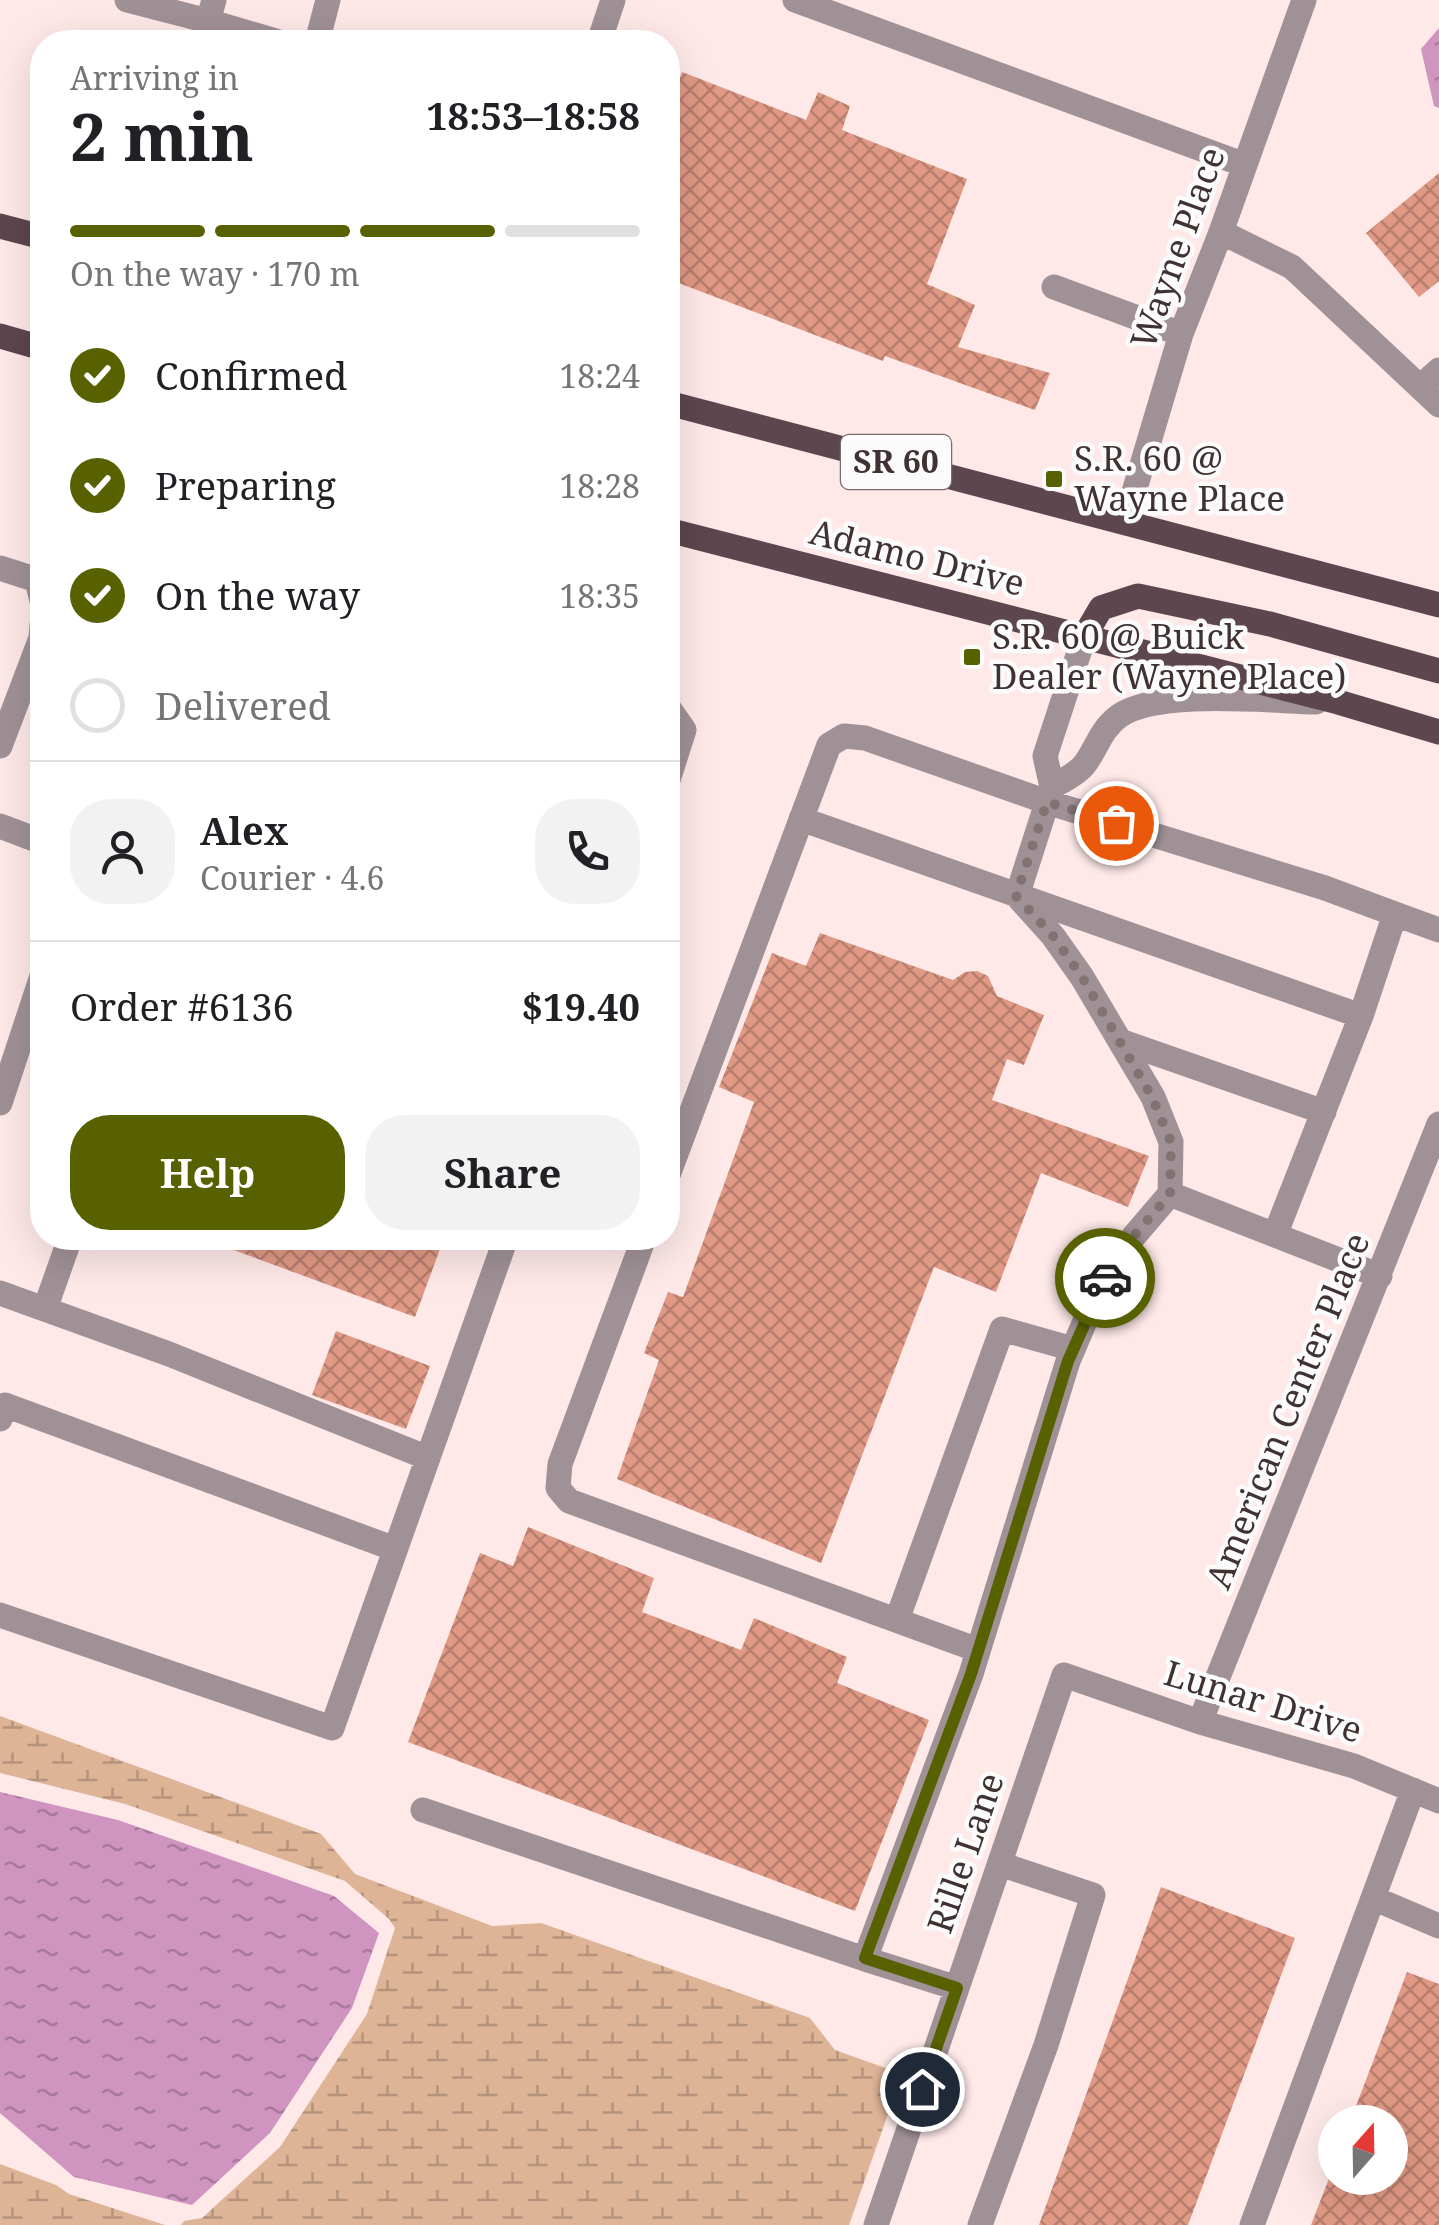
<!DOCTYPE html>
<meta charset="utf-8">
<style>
:root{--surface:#fff;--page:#f2f2f2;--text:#202124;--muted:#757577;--line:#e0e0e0;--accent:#576100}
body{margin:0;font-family:"Noto Serif",serif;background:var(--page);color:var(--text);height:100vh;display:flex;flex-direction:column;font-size:38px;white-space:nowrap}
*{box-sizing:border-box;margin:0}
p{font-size:32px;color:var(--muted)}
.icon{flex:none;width:55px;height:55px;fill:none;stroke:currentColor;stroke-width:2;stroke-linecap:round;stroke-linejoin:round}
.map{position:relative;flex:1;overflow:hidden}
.drawer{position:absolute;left:30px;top:30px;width:650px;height:1220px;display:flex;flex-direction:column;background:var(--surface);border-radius:40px;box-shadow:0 10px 40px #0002}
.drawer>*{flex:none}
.needle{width:65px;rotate:20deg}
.fabs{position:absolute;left:1318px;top:2105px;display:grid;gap:20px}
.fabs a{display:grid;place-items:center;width:90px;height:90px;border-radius:50%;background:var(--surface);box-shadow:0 10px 40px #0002;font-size:50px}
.pin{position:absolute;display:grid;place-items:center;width:85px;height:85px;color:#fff;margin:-42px;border:5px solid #fff;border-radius:50%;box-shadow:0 2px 10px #0007}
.courier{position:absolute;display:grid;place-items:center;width:100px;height:100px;margin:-50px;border:8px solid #576100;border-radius:50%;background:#fff;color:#222;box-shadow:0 2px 12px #0007}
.summary em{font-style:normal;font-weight:700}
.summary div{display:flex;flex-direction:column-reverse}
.summary{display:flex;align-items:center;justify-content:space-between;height:170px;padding:0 40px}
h1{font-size:65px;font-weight:700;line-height:75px}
.bar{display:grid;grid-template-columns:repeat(4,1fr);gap:15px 10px;align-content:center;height:120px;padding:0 40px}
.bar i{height:12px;border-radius:8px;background:var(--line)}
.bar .current{background:var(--accent)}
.bar p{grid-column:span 4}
.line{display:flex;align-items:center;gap:25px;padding:0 40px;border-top:2px solid var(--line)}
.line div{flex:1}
.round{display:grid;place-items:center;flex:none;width:105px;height:105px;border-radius:40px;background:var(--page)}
ol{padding:0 40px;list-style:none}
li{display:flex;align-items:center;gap:30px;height:110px}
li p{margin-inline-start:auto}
li .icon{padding:10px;border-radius:50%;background:var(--accent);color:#fff;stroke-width:4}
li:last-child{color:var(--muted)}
li i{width:55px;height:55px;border:5px solid var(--line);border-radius:50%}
.primary-button{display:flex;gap:20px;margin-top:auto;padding:20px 40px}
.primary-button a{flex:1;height:115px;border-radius:40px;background:var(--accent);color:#fff;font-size:40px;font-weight:700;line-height:115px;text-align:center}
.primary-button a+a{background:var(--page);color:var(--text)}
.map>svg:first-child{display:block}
.wetland{fill:url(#wetland-marsh)}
.water{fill:url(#water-ripples)}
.building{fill:url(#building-cross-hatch)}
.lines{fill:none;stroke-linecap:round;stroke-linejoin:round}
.minor{stroke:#9f9195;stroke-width:25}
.major{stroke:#5d464e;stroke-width:25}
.done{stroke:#827272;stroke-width:10;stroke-dasharray:0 18}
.route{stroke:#576100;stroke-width:12}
.poi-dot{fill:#576100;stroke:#fbfbfb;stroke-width:4}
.labels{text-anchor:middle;stroke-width:9;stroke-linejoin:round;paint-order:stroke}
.shield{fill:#fbfbfb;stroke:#786e6e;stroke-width:2.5}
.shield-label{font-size:32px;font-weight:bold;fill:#403232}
.street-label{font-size:35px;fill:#403232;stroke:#fbfbfb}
.poi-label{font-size:35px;fill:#403232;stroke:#fbfbfb;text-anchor:start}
</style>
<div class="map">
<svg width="1439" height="2225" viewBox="0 0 1439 2225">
<defs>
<pattern id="wetland-marsh" width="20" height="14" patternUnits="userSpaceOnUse" patternTransform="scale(2.5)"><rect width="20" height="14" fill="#deb497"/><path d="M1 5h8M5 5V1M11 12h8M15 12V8" fill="none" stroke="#b5937c"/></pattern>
<pattern id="water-ripples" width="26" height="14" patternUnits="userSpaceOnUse" patternTransform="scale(2.5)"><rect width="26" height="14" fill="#cf94bf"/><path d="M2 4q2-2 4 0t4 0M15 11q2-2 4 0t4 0" fill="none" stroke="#a9799c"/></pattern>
<pattern id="building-cross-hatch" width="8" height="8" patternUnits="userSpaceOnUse" patternTransform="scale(2.5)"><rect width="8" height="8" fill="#e09985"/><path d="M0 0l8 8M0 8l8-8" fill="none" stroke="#b77d6d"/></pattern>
</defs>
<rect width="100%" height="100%" fill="#fee8e8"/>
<path class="wetland" d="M 0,1716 L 321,1834 L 355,1874 L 492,1926 L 541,1923 L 810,2018 L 835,2050 L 902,2074 L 849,2225 L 181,2225 L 184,2221 L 202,2218 L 280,2147 L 367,2014 L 395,1928 L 389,1919 L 345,1881 L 125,1804 L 0,1773 Z
M 0,2164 L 56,2185 L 69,2194 L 165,2225 L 0,2225 Z"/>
<path class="water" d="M 1439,28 L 1439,108 L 1434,106 L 1421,49 Z
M 0,1792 L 118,1820 L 334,1896 L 379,1933 L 352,2008 L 270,2133 L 192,2205 L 74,2177 L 0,2113 Z"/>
<path class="building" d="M 682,72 L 806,120 L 818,92 L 850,106 L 842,130 L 967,179 L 927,284 L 975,305 L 958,347 L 1050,373 L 1035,410 L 885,356 L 883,361 L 668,279 L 668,110 Z
M 1439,173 L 1439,281 L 1419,297 L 1366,233 Z
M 820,933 L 953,980 L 965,972 L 977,971 L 988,976 L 997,996 L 1044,1015 L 1024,1065 L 1007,1059 L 992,1100 L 1149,1156 L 1128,1207 L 1041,1173 L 996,1292 L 934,1267 L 821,1563 L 617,1479 L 659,1360 L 644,1353 L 668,1292 L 683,1297 L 754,1102 L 719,1087 L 772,953 L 806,966 Z
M 217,1238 L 444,1238 L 415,1317 L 215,1243 Z
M 336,1331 L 430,1366 L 406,1429 L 312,1395 Z
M 528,1527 L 654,1578 L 642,1612 L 741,1650 L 754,1618 L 847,1657 L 837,1683 L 929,1720 L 855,1911 L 408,1742 L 480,1553 L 513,1566 Z
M 1161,1887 L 1295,1938 L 1188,2225 L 1039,2225 Z
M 1407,1972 L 1439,1984 L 1439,2225 L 1311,2225 L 1335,2163 L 1335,2178 L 1390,2178 L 1390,2122 L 1350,2122 Z"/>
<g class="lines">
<path class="minor" d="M 127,0 L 208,21 L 203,42
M 214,0 L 208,21 L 279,42
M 795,0 L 1245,165
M 317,42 L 328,0
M 599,42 L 613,0
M 1221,232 L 1292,267 L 1439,405
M 1054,287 L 1181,334
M 1420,387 L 1439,370
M 1125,522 L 1181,334 L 1221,232 L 1304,0
M 0,568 L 37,580 L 42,601
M 668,707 L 684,730 L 668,780
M 0,746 L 41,638 L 42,625
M 1052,787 C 1062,781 1077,774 1084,765 C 1097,749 1099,731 1119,716 C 1158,689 1268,701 1316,702
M 801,819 L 1361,1016
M 0,826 L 42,842
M 1395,914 L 1439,930
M 1123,1042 L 1324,1112
M 0,1103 L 42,976
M 668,1175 L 829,745 L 844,736 L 865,738 L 1047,802 L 1325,888 L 1395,914 L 1361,1016 L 1275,1235
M 1170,1194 L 1380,1276
M 644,1238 L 560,1464 L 558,1488 L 569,1501 L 978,1650
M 0,1293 L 169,1354 L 428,1458
M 45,1309 L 70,1238
M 0,1419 L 5,1405 L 395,1549
M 0,1615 L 332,1728 L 506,1238
M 897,1620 L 1002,1329 L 1073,1349
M 1200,1722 L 1439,1124
M 423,1810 L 865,1959
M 1373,1898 L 1439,1926
M 957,1988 L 865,1959 L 971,1674 L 1068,1361 L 1100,1286 L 1134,1236 L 1170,1194 L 1171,1142 L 1153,1097 L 1082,977 L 1053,936 L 1017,896 L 1052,787 L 1045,756 L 1084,637
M 876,2225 L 1064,1675 L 1200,1722 L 1354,1766 L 1439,1801
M 980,2225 L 1046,2045 L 1093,1895 L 1000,1864
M 1252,2225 L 1413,1790"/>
<path class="major" d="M 0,226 L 42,237
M 0,336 L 42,348
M 668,403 L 1439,605
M 668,530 L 1338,702 L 1439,732
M 1084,637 L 1101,608 L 1138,596 L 1270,624 L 1439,671"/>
</g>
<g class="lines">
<path class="done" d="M 1105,1278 L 1134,1236 L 1170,1194 L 1171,1142 L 1152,1097 L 1082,977 L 1053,936 L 1016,896 L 1047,802 L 1116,823"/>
<path class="route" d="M 922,2089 L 957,1988 L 865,1958 L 971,1674 L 1068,1361 L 1105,1278"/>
</g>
<g class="poi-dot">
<rect x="1044" y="469" width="20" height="20" rx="5"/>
<rect x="962" y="647" width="20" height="20" rx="5"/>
</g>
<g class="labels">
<rect class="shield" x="841" y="435" width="110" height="54" rx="8"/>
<g class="shield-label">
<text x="896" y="473">SR 60</text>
</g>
<g class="street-label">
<text transform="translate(1178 248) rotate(-70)" y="12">Wayne Place</text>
<text transform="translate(917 558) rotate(14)" y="12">Adamo Drive</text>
<text transform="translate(1288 1411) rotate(-68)" y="12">American Center Place</text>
<text transform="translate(1263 1702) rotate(17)" y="12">Lunar Drive</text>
<text transform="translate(966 1853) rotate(-71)" y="12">Rille Lane</text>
</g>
<g class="poi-label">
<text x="1074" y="471">S.R. 60 @<tspan x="1074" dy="40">Wayne Place</tspan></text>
<text x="992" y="649">S.R. 60 @ Buick<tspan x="992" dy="40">Dealer (Wayne Place)</tspan></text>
</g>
</g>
</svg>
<div class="fabs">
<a><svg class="needle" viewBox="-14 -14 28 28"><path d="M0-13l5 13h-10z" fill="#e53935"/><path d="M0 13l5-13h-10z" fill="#757577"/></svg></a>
</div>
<div class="pin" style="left:1116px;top:823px;background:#ea580c"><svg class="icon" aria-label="bag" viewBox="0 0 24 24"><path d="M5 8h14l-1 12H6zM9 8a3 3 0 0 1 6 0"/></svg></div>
<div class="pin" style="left:922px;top:2089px;background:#1f2937"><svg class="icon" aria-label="home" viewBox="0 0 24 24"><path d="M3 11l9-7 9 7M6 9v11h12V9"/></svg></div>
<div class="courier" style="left:1105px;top:1278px"><svg class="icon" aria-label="car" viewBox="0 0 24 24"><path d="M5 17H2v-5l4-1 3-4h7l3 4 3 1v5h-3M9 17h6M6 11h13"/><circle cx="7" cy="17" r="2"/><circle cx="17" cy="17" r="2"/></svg></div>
<section class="drawer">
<div class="summary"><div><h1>2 min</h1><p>Arriving in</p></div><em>18:53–18:58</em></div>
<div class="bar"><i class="current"></i><i class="current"></i><i class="current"></i><i></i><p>On the way · 170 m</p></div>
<ol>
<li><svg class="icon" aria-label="check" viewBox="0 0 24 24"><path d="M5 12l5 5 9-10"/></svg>Confirmed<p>18:24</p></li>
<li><svg class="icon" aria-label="check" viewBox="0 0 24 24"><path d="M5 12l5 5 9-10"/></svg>Preparing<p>18:28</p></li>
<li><svg class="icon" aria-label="check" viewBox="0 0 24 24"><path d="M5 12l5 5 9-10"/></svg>On the way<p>18:35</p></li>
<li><i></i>Delivered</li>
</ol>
<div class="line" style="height:180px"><a class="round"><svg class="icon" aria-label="person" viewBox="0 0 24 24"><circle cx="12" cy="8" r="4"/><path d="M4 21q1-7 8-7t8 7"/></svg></a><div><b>Alex</b><p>Courier · 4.6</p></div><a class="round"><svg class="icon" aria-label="phone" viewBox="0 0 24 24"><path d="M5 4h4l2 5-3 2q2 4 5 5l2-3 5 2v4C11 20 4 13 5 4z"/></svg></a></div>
<div class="line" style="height:130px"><div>Order #6136</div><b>$19.40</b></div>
<div class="primary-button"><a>Help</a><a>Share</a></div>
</section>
</div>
